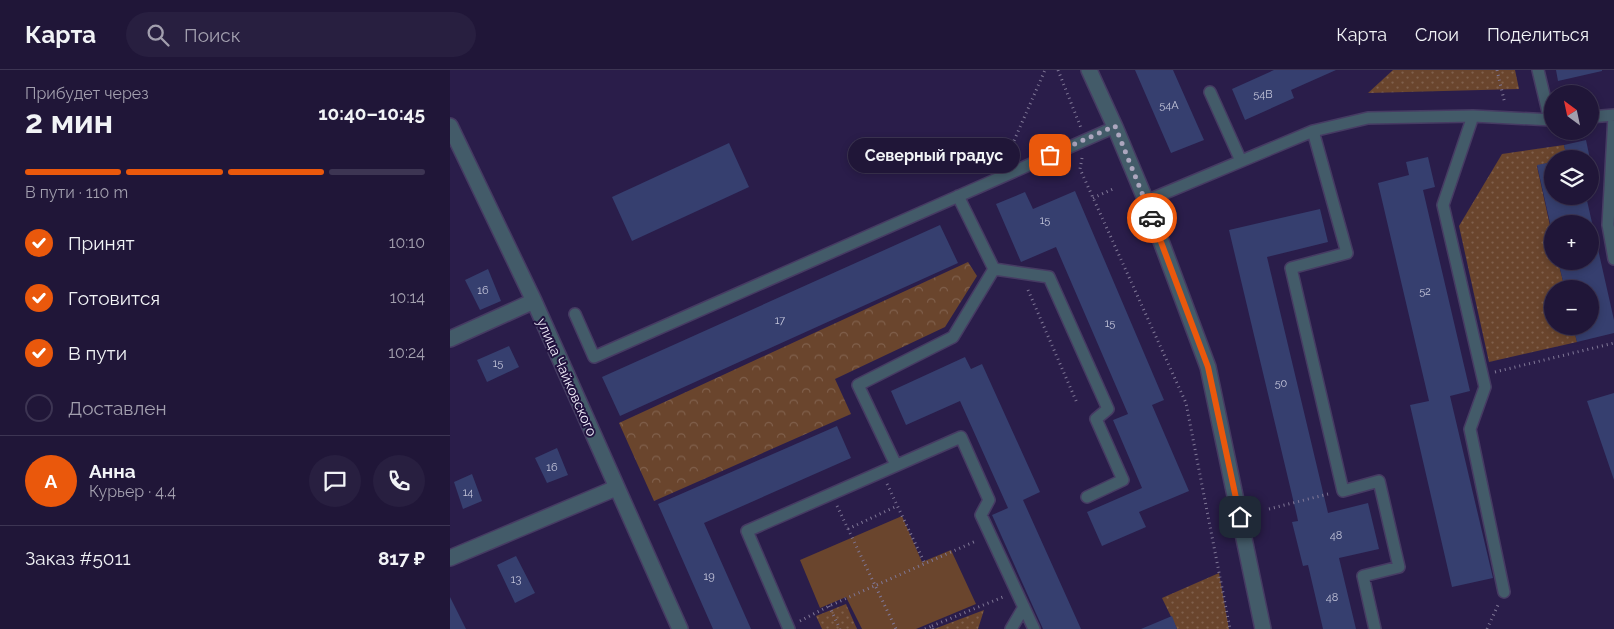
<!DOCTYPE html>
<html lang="ru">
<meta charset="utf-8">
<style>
:root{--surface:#201638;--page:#281f40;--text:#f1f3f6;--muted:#a29fae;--line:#3d3553;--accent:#ea580c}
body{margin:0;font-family:Raleway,sans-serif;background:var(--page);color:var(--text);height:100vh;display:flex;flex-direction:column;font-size:19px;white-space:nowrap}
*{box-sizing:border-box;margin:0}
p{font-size:16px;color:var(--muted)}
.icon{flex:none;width:28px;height:28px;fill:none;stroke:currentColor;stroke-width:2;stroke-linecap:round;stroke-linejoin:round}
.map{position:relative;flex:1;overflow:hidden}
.drawer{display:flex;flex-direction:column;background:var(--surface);width:450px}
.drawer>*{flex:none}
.needle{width:32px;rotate:327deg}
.fabs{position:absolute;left:1094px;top:15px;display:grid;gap:10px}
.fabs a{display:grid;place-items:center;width:55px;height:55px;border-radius:50%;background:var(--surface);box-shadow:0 2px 8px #0003,0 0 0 1px var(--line);font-size:25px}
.pin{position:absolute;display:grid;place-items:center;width:42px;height:42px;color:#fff;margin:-21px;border-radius:10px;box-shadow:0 2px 8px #0006}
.courier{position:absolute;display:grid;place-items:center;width:50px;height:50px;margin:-25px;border:4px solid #ea580c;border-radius:50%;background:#fff;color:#222;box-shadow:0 1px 6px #0007}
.bubble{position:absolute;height:35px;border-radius:18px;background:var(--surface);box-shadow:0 2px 8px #0003,0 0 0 1px var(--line);font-size:16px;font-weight:700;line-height:35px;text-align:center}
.overview em{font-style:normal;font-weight:700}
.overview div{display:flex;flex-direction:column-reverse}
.overview{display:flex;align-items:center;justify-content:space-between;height:85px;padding:0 25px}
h1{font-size:32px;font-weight:700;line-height:38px}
.bar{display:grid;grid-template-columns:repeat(4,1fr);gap:8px 5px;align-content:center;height:60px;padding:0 25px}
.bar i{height:6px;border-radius:4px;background:var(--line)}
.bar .selected{background:var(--accent)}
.bar p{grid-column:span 4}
.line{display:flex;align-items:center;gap:12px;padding:0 25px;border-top:1px solid var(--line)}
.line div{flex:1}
.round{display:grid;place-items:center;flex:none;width:52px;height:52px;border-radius:26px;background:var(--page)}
ol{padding:0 25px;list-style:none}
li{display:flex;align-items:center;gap:15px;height:55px}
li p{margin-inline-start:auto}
li .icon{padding:5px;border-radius:50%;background:var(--accent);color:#fff;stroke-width:4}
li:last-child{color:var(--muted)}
li i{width:28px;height:28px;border:2px solid var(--line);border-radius:50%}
header{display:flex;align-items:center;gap:30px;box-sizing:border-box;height:70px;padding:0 25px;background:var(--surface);border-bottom:1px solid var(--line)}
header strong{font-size:24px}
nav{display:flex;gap:28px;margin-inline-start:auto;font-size:18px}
.search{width:350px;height:45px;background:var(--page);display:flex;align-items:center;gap:12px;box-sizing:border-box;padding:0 18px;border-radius:28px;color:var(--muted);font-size:19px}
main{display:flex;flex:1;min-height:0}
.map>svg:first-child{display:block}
.grass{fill:url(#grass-dots)}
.forest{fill:url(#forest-crowns)}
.park{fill:#6a452d}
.building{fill:#363f6f}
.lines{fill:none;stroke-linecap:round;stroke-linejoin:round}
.service-casing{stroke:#463b63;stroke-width:14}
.minor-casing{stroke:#463b63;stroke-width:18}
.tertiary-casing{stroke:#463b63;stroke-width:18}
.path{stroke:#807897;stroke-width:3;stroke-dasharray:1 4;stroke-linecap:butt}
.service{stroke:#435b69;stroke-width:11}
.minor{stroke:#435b69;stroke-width:15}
.tertiary{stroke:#435b69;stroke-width:15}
.done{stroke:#aca6be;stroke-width:5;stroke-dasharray:0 9}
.route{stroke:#ea580c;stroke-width:6}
.labels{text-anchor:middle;stroke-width:4;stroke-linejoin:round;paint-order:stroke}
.number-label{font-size:11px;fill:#c3c4d9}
.street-label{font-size:14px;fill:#f2f0fc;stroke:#21123f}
</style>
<header>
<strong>Карта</strong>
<div class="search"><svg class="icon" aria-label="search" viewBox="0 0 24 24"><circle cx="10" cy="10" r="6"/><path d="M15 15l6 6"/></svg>Поиск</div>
<nav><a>Карта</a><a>Слои</a><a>Поделиться</a></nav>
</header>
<main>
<section class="drawer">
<div class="overview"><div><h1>2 мин</h1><p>Прибудет через</p></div><em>10:40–10:45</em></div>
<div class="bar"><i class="selected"></i><i class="selected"></i><i class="selected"></i><i></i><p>В пути · 110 m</p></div>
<ol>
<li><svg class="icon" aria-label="check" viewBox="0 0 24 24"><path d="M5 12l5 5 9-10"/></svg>Принят<p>10:10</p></li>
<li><svg class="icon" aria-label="check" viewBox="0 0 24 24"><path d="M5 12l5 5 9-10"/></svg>Готовится<p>10:14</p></li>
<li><svg class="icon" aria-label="check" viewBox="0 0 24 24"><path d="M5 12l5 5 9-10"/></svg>В пути<p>10:24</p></li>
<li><i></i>Доставлен</li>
</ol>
<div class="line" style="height:90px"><b class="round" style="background:var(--accent);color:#fff">А</b><div><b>Анна</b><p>Курьер · 4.4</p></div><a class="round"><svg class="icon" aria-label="chat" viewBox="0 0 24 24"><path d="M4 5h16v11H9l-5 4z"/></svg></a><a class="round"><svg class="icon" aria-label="phone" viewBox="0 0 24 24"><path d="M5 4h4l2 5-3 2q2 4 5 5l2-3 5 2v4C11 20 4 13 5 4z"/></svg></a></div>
<div class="line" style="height:65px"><div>Заказ #5011</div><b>817 ₽</b></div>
</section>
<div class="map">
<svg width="1164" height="559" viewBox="0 0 1164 559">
<defs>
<pattern id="grass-dots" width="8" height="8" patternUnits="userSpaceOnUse" patternTransform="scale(1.25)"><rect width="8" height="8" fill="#6a452d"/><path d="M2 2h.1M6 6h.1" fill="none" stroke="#80604c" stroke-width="1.8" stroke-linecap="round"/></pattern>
<pattern id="forest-crowns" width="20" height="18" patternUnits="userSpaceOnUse" patternTransform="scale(1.25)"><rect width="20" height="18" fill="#6a452d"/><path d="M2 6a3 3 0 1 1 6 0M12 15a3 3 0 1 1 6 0" fill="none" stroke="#80604c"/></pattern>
</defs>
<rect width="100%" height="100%" fill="#2a1d4a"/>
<path class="grass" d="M 943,0 L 1065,0 L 1069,19 L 918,23 Z
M 1114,75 L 1117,88 L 1102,89 L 1102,92 L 1087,96 L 1102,165 L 1102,191 L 1108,191 L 1115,219 L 1102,219 L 1102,256 L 1123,256 L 1127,272 L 1039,292 L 1009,156 L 1052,84 Z
M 769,503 L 779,559 L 727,559 L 712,528 Z
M 396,534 L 407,559 L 372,559 L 366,546 Z
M 534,540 L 528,559 L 484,559 Z"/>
<path class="forest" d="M 518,192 L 527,206 L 495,257 L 385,309 L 401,344 L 204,431 L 169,353 Z"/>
<path class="park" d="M 452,446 L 472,492 L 501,480 L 526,534 L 466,559 L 412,559 L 396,527 L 370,538 L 350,490 Z"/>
<path class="building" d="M 685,0 L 723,0 L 754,70 L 721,83 Z
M 824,0 L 886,0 L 841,20 L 844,28 L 795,50 L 782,19 Z
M 1106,0 L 1152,0 L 1152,1 L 1108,11 Z
M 1136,70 L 1140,89 L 1117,89 L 1114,75 Z
M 279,73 L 299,117 L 182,171 L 162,127 Z
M 978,87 L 985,117 L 973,120 L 1020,321 L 1000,326 L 1043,508 L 1002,517 L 960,335 L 979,331 L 928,113 L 959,105 L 956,92 Z
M 1102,92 L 1102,126 L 1136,126 L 1164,250 L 1164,263 L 1127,272 L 1123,256 L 1140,256 L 1140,219 L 1115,219 L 1108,191 L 1140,191 L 1140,154 L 1102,154 L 1102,162 L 1087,95 Z
M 625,121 L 714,330 L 702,335 L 739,421 L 689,442 L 696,457 L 652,476 L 637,442 L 692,418 L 663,350 L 678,344 L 606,177 L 571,192 L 546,134 L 575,122 L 583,139 Z
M 870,139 L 878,172 L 817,187 L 878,443 L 918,433 L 929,479 L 889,488 L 906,559 L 873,559 L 858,495 L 853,496 L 842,452 L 848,451 L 847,446 L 779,160 Z
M 490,155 L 508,193 L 170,346 L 152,307 Z
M 38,199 L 51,231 L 30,240 L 15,210 Z
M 59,276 L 69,297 L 37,312 L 27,290 Z
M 515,287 L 521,299 L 532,294 L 590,422 L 573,430 L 631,559 L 593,559 L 542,445 L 558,438 L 510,331 L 456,355 L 441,321 Z
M 1164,323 L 1164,410 L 1137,331 Z
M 387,356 L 401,388 L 254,453 L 301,559 L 263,559 L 208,434 Z
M 107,378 L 118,405 L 97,413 L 85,388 Z
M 22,404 L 32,431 L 13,439 L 4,412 Z
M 66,486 L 85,523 L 65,533 L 47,495 Z
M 0,527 L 16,559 L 0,559 Z
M 722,546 L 727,559 L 691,559 Z"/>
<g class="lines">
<g class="service-casing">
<path id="service" d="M 1088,0 L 1100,50
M 760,22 L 791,91
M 1164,45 L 1158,155 L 1164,189
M 1023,46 L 993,135 L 1035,317 L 1020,359 L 1054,522
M 1140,47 L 1164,45
M 863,61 L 897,183 L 841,198 L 893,421 L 929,411 L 949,497 L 913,506 L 925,559
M 696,131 L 863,61 L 918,48 L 1023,46 L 1102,50
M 544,199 L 599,207 L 658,339 L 646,349 L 673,410 L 637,427
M 125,244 L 144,287 L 665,57
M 446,395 L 408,315 L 503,267 L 544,199 L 508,126
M 339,559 L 297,461 L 511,367 L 539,430 L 531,445 L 584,559
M 561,559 L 574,537"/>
</g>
<g class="minor-casing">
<path id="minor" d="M 0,56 L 84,231 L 230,559
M 0,269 L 84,231
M 0,488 L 166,418"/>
</g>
<g class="tertiary-casing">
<path id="tertiary" d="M 639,0 L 665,57 L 696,131 L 758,297 L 813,559"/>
</g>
<path class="path" d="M 608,0 L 631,58
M 1047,0 L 1055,34
M 632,88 L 630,99 L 736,333 L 780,559
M 556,89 L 595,0
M 643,128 L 663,119
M 578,220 L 627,333
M 1045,302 L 1164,273
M 437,414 L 475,494
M 387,436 L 446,559
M 819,439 L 878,424
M 398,459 L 447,436
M 379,536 L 390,559
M 350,551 L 379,536 L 526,471
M 482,556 L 553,527
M 475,559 L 482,556 L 483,559
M 1037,559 L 1048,535"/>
<use href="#service" class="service"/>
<use href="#minor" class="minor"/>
<use href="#tertiary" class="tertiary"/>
</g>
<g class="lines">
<path class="done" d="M 600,85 L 665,56 L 702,148"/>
<path class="route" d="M 702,148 L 758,297 L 790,447"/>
</g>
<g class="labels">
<g class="number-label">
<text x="813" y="28">54В</text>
<text x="719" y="39">54А</text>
<text x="595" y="154">15</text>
<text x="33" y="224">16</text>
<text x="975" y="225">52</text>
<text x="330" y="254">17</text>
<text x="660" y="257">15</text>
<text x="48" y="297">15</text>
<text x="831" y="317">50</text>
<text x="102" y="401">16</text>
<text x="18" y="426">14</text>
<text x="886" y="469">48</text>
<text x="259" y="510">19</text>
<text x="66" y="513">13</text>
<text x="882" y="531">48</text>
</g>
<g class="street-label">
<text transform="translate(117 307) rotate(66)" y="5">улица Чайковского</text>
</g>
</g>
</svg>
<div class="fabs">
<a><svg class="needle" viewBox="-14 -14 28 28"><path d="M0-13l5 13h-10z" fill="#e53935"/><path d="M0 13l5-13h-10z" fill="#a29fae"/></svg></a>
<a><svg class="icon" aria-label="layers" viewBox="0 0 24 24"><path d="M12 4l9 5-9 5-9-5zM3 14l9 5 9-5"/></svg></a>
<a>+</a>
<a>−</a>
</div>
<div class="pin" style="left:600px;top:85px;background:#ea580c"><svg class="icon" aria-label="bag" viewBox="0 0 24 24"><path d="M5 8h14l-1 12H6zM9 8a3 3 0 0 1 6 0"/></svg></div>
<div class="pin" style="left:790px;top:447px;background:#1f2937"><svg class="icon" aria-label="home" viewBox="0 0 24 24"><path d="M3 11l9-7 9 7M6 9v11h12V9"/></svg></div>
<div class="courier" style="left:702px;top:148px"><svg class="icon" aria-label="car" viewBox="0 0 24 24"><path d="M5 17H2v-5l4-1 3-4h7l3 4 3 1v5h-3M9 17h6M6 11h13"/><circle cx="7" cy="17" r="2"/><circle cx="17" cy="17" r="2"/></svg></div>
<div class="bubble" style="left:398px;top:68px;width:172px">Северный градус</div>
</div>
</main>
